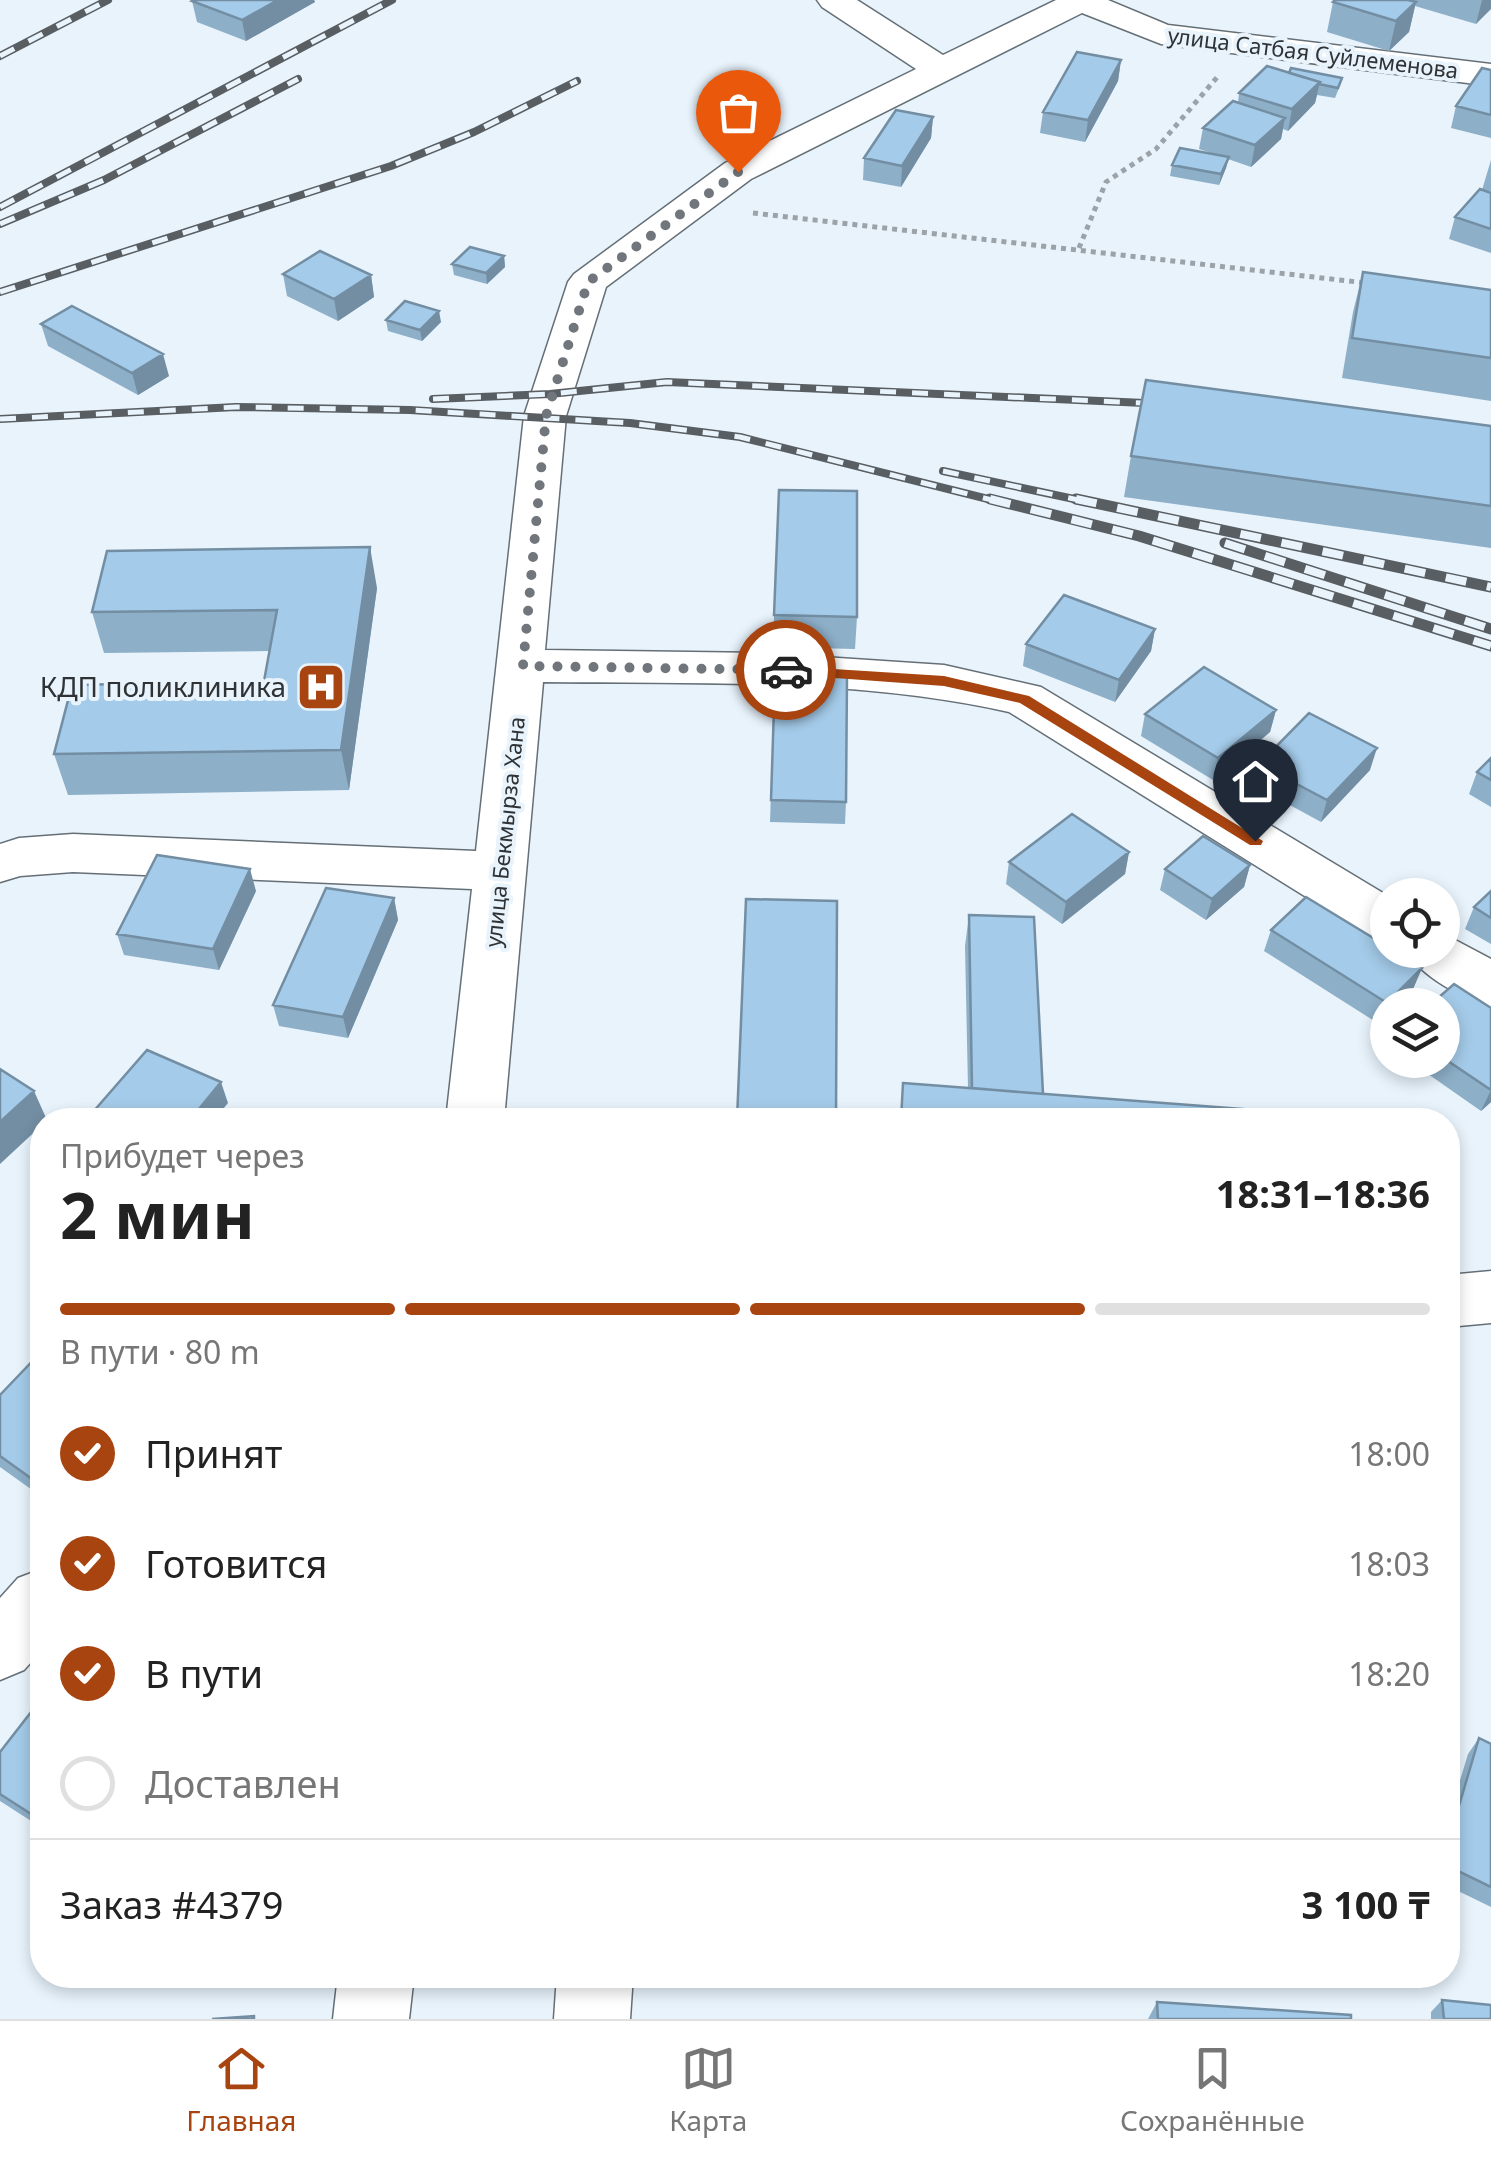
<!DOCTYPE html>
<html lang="ru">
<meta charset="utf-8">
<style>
:root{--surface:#fff;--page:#f2f2f2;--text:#222;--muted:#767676;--line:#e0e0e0;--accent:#a84410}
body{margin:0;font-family:"Noto Sans",sans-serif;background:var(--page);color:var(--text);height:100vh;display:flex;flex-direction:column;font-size:38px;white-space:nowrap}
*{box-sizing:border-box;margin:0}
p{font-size:32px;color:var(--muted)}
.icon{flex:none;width:55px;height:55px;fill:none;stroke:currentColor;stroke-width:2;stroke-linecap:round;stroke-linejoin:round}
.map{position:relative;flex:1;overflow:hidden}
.sheet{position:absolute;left:30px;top:1108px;width:1430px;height:880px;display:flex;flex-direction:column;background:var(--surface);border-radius:40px;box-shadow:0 5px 15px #0003}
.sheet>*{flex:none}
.controls{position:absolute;left:1370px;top:878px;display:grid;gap:20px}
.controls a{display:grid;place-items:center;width:90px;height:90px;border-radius:50%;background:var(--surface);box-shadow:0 5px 15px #0003;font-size:50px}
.pin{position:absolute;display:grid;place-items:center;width:85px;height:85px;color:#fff;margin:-102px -42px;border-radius:50% 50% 50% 0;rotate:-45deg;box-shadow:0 0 10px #0007}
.pin .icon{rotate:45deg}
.courier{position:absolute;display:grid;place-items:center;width:100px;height:100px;margin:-50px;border:8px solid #a84410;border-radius:50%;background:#fff;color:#222;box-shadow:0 2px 12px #0007}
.headline em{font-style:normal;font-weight:700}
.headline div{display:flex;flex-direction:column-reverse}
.headline{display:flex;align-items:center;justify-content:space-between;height:170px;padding:0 30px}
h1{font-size:65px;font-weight:700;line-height:75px}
.bar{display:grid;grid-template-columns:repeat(4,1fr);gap:15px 10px;align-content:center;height:120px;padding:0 30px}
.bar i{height:12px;border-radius:8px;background:var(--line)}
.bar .on{background:var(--accent)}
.bar p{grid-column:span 4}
.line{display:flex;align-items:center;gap:25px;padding:0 30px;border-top:2px solid var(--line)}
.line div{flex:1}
ol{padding:0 30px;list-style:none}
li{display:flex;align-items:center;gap:30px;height:110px}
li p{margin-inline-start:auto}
li .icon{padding:10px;border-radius:50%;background:var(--accent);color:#fff;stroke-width:4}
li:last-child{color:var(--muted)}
li i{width:55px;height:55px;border:5px solid var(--line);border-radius:50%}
.tabs{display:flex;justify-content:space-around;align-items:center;height:140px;border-top:2px solid var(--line);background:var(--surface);font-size:28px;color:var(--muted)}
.tabs a{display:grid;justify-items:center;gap:5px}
.tabs .on{color:var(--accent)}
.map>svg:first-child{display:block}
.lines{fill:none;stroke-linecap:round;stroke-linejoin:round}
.minor-casing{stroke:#656f76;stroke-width:3}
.path{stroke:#9ba3a9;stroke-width:5;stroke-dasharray:5 5;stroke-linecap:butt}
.minor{fill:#fff;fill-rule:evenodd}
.rail-far1-casing{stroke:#595e62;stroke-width:8}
.rail-casing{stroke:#595e62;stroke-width:11}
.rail-far1{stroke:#e8f3fc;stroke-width:5;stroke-dasharray:16;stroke-linecap:butt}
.rail{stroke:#e8f3fc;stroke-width:8;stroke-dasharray:21;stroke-linecap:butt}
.wall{fill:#8dafc8}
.shaded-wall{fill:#738ea3}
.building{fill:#a4cbe9;stroke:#738ea3;stroke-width:2.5}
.route{fill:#a84410}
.done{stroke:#70767b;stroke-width:10;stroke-dasharray:0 18}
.labels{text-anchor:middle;stroke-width:8;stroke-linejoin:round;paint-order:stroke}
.far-street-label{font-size:22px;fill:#2f3336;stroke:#e8f3fc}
.poi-label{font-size:28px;fill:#2f3336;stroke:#e8f3fc;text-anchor:end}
</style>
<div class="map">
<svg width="1491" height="2019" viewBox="0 0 1491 2019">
<rect width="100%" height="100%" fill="#e8f3fc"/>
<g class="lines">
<g class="minor-casing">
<path id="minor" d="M 817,0 L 857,0 L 943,55 L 1056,0 L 1108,0 L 1168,25 L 1491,64 L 1491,86 L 1161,44 L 1082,13 L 751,179 L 606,287 L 566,416 L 545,650 L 763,653 L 944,665 L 1041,687 L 1388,896 L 1388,942 L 1369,936 L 1009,712 C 858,678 697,684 543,682 L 504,1120 L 446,1120 L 472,889 L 73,872 L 20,876 L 0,882 L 0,844 L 19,838 L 73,834 L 476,851 L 524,416 L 568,282 L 574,274 L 725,163 L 916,69 L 822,7 Z
M 1442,933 L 1491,959 L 1491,1007 C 1462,998 1421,977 1406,950 L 1442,950 Z
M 1491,1271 L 1491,1323 L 1448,1327 L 1448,1275 Z
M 42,1569 L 42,1650 L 24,1670 L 0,1680 L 0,1598 L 18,1578 Z
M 338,1975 L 414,1975 L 409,2019 L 333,2019 Z
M 557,1975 L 633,1975 L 630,2019 L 554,2019 Z"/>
</g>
<path class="path" d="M 753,213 L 1366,283
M 1079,248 L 1106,182 L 1156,149 L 1219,75"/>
<use href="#minor" class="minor"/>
<g class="rail-far1-casing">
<path id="rail-far1" d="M 0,56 L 108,0
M 0,207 L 392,0
M 0,224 L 104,180 L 298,79
M 0,292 L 391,166 L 474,132 L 577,81
M 433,399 L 550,394 L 667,382 L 1167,404
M 0,419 L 236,407 L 410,410 L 630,423 L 740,437 L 1000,502
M 943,471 L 1088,502"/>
</g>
<g class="rail-casing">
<path id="rail" d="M 990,499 L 1139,536 L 1491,646
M 1076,499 L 1491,587
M 1225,543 L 1491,629"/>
</g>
<use href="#rail-far1" class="rail-far1"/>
<use href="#rail" class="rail"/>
</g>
<path class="wall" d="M 194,0 L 314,0 L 315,2 L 246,41 L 197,22 L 192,1 Z
M 1335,0 L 1491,0 L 1476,24 L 1415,6 L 1409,32 L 1389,51 L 1327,32 L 1333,2 Z
M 1121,60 L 1118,81 L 1085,142 L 1040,133 L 1043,112 Z
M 1267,66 L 1339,88 L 1335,98 L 1317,95 L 1315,103 L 1288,131 L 1283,129 L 1281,139 L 1251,167 L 1228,159 L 1226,168 L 1219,185 L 1170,176 L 1172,165 L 1214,154 L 1199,149 L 1203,128 L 1238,103 L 1239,93 Z
M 1491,70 L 1491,138 L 1451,128 L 1456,106 Z
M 933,117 L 931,138 L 901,187 L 863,180 L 864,158 Z
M 1491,160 L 1491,192 L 1482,190 Z
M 1491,193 L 1491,253 L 1449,239 L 1455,217 Z
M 504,256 L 505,267 L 487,284 L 454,275 L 452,264 Z
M 1363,272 L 1491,290 L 1491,401 L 1342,378 L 1353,312 Z
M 283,274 L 371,275 L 374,297 L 338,321 L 287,296 Z
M 386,320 L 441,322 L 422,341 L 388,331 Z
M 41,324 L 169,376 L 138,395 L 48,346 Z
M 1491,426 L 1491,548 L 1124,497 L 1131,456 Z
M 377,588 L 349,790 L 68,795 L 54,754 L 264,681 L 269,651 L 104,653 L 92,612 Z
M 774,615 L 857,617 L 855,649 L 774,647 Z
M 1155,629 L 1151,651 L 1115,702 L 1023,666 L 1026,644 Z
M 775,676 L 846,802 L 845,824 L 770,822 Z
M 1276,710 L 1270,732 L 1213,780 L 1141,736 L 1145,714 Z
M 1491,758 L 1491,807 L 1469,794 L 1477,772 Z
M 1259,764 L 1370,770 L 1321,822 L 1253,785 Z
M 1129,852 L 1125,874 L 1062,924 L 1006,884 L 1009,862 Z
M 1250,865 L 1244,887 L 1206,920 L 1160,890 L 1165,869 Z
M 256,891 L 219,970 L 124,955 L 117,934 Z
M 1491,891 L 1491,944 L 1465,929 L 1474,907 Z
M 394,898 L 398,920 L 348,1038 L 279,1026 L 273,1005 Z
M 969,915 L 1043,1094 L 1296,1120 L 900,1120 L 903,1083 L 968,1088 L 965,946 Z
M 1271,930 L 1422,968 L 1413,989 L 1379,1024 L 1264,951 Z
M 1442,1005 L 1491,1008 L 1491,1102 L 1481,1111 L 1408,1060 L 1442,1060 Z
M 42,1351 L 42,1497 L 0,1467 L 0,1395 Z
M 42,1698 L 42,1828 L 0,1801 L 0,1752 Z
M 1479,1738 L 1491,1744 L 1491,1907 L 1448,1886 L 1448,1820 L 1468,1754 Z
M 163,1975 L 243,1975 L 170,1984 Z
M 1442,2000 L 1491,2019 L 1431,2019 L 1431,2012 Z
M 1157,2002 L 1351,2019 L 1148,2019 Z"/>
<path class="shaded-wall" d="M 278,0 L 314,0 L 315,2 L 246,41 L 242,20 Z
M 1482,0 L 1491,0 L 1491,9 L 1476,24 Z
M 1416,2 L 1409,32 L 1389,51 L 1396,21 Z
M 1121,60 L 1118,81 L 1085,142 L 1088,120 Z
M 1320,82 L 1315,103 L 1288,131 L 1292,109 Z
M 933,117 L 931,138 L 901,187 L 902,166 Z
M 1285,118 L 1281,139 L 1251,167 L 1255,145 Z
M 1229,157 L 1226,168 L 1219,185 L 1221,174 Z
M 504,256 L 505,267 L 487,284 L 486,273 Z
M 371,275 L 374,297 L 338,321 L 334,299 Z
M 439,311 L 441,322 L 422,341 L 420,330 Z
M 163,354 L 169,376 L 138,395 L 132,373 Z
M 370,547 L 377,588 L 349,790 L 341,750 Z
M 1155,629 L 1151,651 L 1115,702 L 1119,680 Z
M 1276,710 L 1270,732 L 1213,780 L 1218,758 Z
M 1377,748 L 1370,770 L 1321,822 L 1327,800 Z
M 1129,852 L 1125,874 L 1062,924 L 1066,902 Z
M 1250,865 L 1244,887 L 1206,920 L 1212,899 Z
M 250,869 L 256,891 L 219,970 L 213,949 Z
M 394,898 L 398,920 L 348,1038 L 343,1017 Z
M 1422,968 L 1413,989 L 1398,1005 L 1388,1005 L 1388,1015 L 1379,1024 L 1387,1003 Z
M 221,1082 L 228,1103 L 214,1120 L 190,1120 Z
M 1491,1090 L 1491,1102 L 1481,1111 Z
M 34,1091 L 47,1120 L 42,1120 L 42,1125 L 0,1164 L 0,1122 Z"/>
<path class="building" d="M 194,0 L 278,0 L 242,20 L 192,1 Z
M 1335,0 L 1408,0 L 1416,2 L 1396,21 L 1333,2 Z
M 1077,52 L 1121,60 L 1088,120 L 1043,112 Z
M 1267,66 L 1320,82 L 1292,109 L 1239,93 Z
M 1291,68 L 1342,78 L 1338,88 L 1319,84 L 1320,82 L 1289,73 Z
M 1482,68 L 1491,70 L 1491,115 L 1456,106 Z
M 1233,101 L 1285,118 L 1255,145 L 1203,128 Z
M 896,110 L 933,117 L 902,166 L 864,158 Z
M 1180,148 L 1229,157 L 1221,174 L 1172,165 Z
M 1480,189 L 1491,193 L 1491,229 L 1455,217 Z
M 470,247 L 504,256 L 486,273 L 452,264 Z
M 320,251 L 371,275 L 334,299 L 283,274 Z
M 1363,272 L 1491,290 L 1491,358 L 1352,338 Z
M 405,301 L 439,311 L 420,330 L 386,320 Z
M 72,306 L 163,354 L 132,373 L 41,324 Z
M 1146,380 L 1491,426 L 1491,506 L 1131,456 Z
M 779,490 L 857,491 L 857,617 L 774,615 Z
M 370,547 L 341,750 L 54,754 L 72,685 L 264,681 L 277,610 L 92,612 L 107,551 Z
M 1064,595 L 1155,629 L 1119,680 L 1026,644 Z
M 1204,667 L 1276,710 L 1218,758 L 1145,714 Z
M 775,676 L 847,677 L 846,802 L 771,800 Z
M 1309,713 L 1377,748 L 1327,800 L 1259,764 Z
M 1491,758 L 1491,780 L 1477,772 Z
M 1072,814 L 1129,852 L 1066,902 L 1009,862 Z
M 1203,836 L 1250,865 L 1212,899 L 1165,869 Z
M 157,855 L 250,869 L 213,949 L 117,934 Z
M 326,888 L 394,898 L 343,1017 L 273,1005 Z
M 1491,891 L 1491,918 L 1474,907 Z
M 1306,897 L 1388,947 L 1388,950 L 1392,950 L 1422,968 L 1387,1003 L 1271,930 Z
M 746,899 L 837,901 L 836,1120 L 737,1120 Z
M 969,915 L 1034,917 L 1043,1094 L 972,1088 Z
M 1454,984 L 1491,1008 L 1491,1090 L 1442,1057 L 1442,1005 L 1430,1005 Z
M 147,1050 L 221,1082 L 190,1120 L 86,1120 Z
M 0,1069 L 34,1091 L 0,1122 Z
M 903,1083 L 1295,1113 L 1296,1120 L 901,1120 Z
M 42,1351 L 42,1480 L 39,1484 L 0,1456 L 0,1395 Z
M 42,1698 L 42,1821 L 0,1794 L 0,1752 Z
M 1479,1738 L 1491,1744 L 1491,1887 L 1448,1866 L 1448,1843 Z
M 1442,2000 L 1491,2005 L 1491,2019 L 1444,2019 Z
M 1157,2002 L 1351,2015 L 1351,2019 L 1158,2019 Z
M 254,2016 L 254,2019 L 212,2019 Z"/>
<path class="route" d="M 786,666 L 944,676 L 1029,696 L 1263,841 L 1261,845 L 1250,845 L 1020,703 L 944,686 L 781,674 L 781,667 Z"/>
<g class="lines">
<path class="done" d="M 738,172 L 588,282 L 546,416 L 523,666 L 786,670"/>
</g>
<defs>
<g id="hospital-square" transform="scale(2.5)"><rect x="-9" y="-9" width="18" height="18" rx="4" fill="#a84410" stroke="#e8f3fc"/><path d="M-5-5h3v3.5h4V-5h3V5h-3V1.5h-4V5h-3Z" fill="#fff"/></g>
</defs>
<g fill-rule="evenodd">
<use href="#hospital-square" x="321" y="687"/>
</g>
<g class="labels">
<g class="far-street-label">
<text transform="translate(1313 53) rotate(7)" y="8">улица Сатбая Суйлеменова</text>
<text transform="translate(505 832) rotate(-84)" y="8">улица Бекмырза Хана</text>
</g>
<g class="poi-label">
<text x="286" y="697">КДП поликлиника</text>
</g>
</g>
</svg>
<div class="controls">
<a><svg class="icon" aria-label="locate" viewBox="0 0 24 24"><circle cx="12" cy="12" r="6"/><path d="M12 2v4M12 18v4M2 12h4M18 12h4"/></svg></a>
<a><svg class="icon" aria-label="layers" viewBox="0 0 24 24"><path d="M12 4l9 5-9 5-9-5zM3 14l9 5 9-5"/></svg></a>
</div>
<div class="pin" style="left:738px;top:172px;background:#ea580c"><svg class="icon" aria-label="bag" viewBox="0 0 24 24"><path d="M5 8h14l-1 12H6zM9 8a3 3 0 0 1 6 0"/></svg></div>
<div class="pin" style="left:1255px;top:841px;background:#1f2937"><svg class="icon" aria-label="home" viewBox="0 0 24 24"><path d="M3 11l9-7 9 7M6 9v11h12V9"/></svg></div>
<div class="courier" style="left:786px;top:670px"><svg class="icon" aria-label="car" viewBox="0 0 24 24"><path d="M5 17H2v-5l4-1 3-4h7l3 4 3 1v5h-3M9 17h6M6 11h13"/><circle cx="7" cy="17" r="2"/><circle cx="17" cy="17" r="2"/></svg></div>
<section class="sheet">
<div class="headline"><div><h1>2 мин</h1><p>Прибудет через</p></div><em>18:31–18:36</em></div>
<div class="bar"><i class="on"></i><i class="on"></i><i class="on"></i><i></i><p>В пути · 80 m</p></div>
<ol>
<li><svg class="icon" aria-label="check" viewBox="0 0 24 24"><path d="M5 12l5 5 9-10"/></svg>Принят<p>18:00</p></li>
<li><svg class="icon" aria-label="check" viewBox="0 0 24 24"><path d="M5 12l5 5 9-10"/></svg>Готовится<p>18:03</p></li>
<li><svg class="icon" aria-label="check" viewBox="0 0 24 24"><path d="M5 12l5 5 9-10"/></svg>В пути<p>18:20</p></li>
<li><i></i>Доставлен</li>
</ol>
<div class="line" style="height:130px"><div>Заказ #4379</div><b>3 100 ₸</b></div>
</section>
</div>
<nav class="tabs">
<a class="on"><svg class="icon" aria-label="home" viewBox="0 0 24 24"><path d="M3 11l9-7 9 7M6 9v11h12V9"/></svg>Главная</a>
<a><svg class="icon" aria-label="map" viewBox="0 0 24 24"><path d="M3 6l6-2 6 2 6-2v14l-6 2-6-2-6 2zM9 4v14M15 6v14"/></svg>Карта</a>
<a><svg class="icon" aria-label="saved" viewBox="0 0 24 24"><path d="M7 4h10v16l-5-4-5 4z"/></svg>Сохранённые</a>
</nav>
